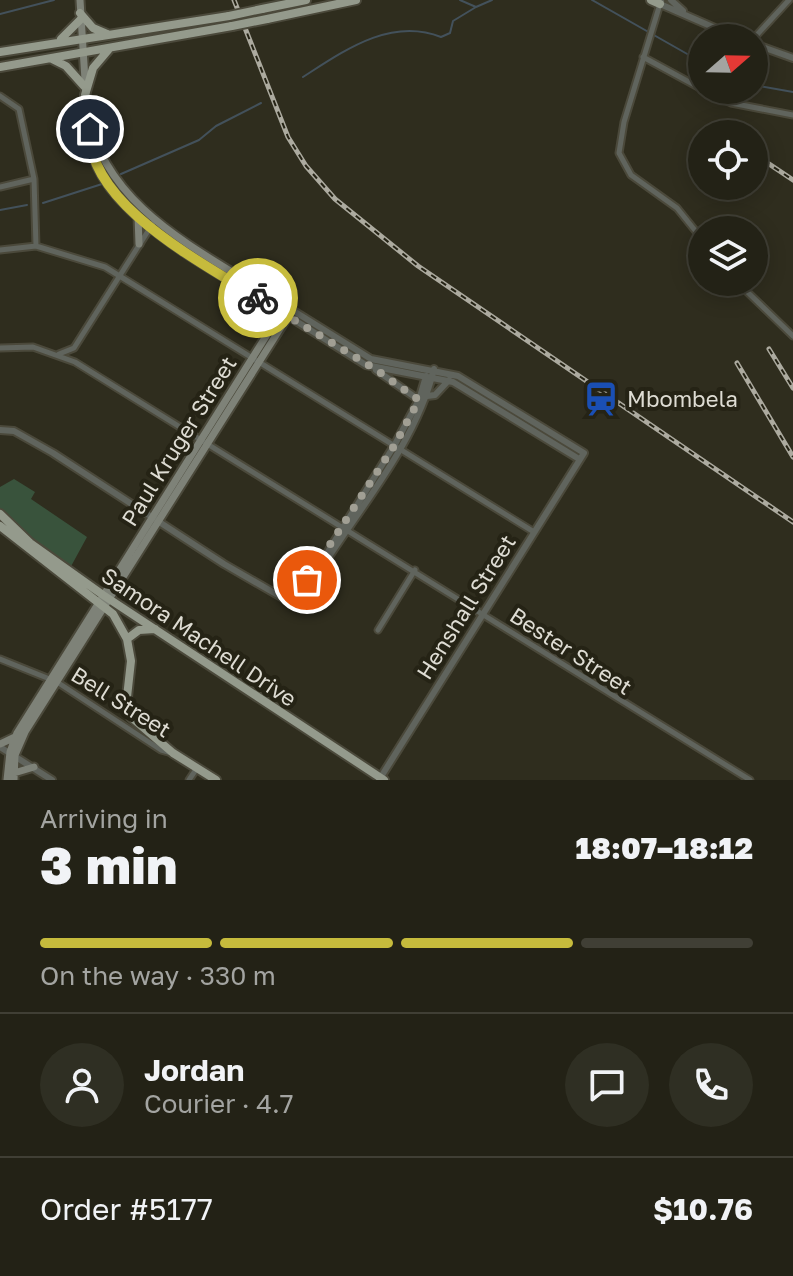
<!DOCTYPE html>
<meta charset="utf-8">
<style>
:root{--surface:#232216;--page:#2f2f23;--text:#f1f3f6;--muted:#a3a4a1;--line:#403f35;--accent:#c6bb3c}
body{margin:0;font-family:"Golos Text",sans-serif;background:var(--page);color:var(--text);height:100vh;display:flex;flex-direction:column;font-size:30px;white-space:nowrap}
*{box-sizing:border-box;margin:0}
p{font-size:26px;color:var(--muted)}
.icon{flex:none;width:44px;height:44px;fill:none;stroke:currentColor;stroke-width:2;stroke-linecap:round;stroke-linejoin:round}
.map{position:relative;height:780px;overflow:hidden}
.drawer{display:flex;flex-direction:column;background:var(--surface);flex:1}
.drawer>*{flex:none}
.needle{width:52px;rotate:70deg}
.buttons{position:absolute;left:688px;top:24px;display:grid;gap:16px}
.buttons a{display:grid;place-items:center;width:80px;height:80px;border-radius:50%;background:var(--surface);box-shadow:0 4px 20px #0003,0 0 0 2px var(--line);font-size:40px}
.pin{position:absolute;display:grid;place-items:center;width:68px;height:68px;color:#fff;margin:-34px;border:4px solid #fff;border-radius:50%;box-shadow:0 2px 8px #0007}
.courier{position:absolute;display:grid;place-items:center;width:80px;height:80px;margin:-40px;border:6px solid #c6bb3c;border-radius:50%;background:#fff;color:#222;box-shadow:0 2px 10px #0007}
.headline em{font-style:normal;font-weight:800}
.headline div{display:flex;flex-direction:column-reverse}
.headline{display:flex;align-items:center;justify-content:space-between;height:136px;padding:0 40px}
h1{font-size:52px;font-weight:800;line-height:60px}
.bar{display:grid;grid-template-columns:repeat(4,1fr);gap:12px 8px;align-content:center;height:96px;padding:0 40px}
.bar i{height:10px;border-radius:6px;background:var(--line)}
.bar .selected{background:var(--accent)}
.bar p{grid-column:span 4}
.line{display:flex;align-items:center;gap:20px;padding:0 40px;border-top:2px solid var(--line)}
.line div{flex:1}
.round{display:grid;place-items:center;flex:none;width:84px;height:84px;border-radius:42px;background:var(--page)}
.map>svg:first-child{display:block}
.green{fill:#39533c}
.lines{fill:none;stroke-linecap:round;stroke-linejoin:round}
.stream{stroke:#43515b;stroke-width:2}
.minor-casing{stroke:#4b493b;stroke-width:9}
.tertiary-casing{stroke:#4b493b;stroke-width:10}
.secondary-casing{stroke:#4b493b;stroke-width:11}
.primary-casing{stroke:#4b493b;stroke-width:12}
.minor{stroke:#60645d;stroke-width:5}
.tertiary{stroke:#60645d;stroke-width:6}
.secondary{stroke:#7e8278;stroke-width:7}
.primary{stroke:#949a8c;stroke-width:8}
.rail-casing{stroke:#acaa9f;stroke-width:5}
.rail{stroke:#252315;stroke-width:2;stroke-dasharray:6;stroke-linecap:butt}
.primary-bridge-casing{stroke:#4b493b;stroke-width:12;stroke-linecap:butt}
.primary-bridge{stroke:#949a8c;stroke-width:8}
.done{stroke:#a19f94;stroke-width:8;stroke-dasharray:0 14.4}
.route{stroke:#c6bb3c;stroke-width:10}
.labels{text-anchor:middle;stroke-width:8;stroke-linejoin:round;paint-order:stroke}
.poi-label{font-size:22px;fill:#dedcd3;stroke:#252315;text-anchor:start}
.street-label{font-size:22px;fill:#dedcd3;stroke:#252315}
</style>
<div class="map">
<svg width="793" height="780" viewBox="0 0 793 780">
<rect width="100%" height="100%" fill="#2f2d1e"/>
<path class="green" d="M 14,479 L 35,492 L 31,499 L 87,537 L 69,570 L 0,513 L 0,487 Z"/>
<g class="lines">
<path class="stream" d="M 460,0 L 476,7 L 492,0
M 592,0 L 689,55 L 702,66
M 0,14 L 54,0
M 303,77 C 345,50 391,17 441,37 L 450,33 L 453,21 L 476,7
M 754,85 L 793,92
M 121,174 L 199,140 L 216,126 L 261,103
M 43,203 L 102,184
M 0,210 L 27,205"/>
<g class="minor-casing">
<path id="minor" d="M 660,4 L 624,122 L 619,153 L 631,175 L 677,208 L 702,239
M 754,38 L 789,0
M 643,57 L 702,89
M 704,90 L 731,103 L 793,115
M 0,96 L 19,109 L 34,179 L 36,246
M 0,187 L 34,179
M 0,250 L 36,246 L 105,267 L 534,532
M 737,282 L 793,336
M 0,348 L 33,347 L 75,362 L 750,780
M 59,354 L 74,348 L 155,220
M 378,630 L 415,570
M 0,659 L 57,682 L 161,750 L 172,753
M 189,780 L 197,768"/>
</g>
<g class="tertiary-casing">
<path id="tertiary" d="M 661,0 L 660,4 L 738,38
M 671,0 L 683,11
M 754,44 L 793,58
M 292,310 L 371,359 L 458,376 L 584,453 L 379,780
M 288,316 L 366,365 L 453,382 L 579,459
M 376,370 L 419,400
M 427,396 L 435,395 L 449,380
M 0,430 L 14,431 L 53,453 L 224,564 L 290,602 L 306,593 C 348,520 414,451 434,369
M 299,598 L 394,446 L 419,400 L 426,376
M 0,747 L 52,780"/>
</g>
<g class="secondary-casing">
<path id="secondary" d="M 90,132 C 85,210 228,277 284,313
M 138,216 L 139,244
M 0,744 L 15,737
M 14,773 L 34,767
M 7,780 L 10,752 L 17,733 L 285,306
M 14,780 L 15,755 L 25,732 L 292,310 C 213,255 107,216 87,112 L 80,0"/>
</g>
<g class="primary-casing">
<path id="primary" d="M 651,0 L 660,4
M 262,9 L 306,0
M 80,13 L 93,28 L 107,34
M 267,19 L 356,0
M 61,39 L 80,20
M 0,52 L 229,16
M 52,59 L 66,66 L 84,86
M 0,67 L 232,26
M 85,95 L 93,68 L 110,48
M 0,514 L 30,543 L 103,595 L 384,780
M 0,526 L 113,614 L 127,639 L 131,661 L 127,697 L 131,717 L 173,753 L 216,780
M 127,639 L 139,630 L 155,629"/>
</g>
<use href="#minor" class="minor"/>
<use href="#tertiary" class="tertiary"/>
<use href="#secondary" class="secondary"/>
<use href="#primary" class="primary"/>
<g class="rail-casing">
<path id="rail" d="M 234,0 L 288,137 L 306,166 L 335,199 L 418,266 L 793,522
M 754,154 L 793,180
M 769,349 L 793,388
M 737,363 L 793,457"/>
</g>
<use href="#rail" class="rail"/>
<g class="primary-bridge-casing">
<path id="primary-bridge" d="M 229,16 L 262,9
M 232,26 L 267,19"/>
</g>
<use href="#primary-bridge" class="primary-bridge"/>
</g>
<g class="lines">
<path class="done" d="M 258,298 L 375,369 L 419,400 L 394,446 L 307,580"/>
<path class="route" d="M 90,129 C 85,204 205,264 258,298"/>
</g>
<defs>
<g id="station-bare" transform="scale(2.76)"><path d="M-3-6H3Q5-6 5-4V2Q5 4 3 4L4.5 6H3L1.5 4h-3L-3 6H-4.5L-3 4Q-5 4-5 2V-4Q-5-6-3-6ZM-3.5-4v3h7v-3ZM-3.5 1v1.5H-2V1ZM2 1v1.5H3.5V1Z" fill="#1a4fb4" stroke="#252315" stroke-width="2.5" paint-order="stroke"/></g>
</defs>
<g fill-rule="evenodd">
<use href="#station-bare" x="601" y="399"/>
</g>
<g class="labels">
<g class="poi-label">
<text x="627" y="407">Mbombela</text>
</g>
<g class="street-label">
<text transform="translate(179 441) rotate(-58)" y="8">Paul Kruger Street</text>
<text transform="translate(466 607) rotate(-58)" y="8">Henshall Street</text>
<text transform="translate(199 637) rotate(34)" y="8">Samora Machell Drive</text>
<text transform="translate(571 651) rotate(33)" y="8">Bester Street</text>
<text transform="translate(121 702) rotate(32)" y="8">Bell Street</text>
</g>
</g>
</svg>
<div class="buttons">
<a><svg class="needle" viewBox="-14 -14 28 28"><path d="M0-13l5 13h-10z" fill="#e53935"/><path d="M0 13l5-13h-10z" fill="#a3a4a1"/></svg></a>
<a><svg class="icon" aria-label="locate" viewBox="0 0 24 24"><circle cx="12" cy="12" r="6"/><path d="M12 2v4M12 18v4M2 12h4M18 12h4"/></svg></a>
<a><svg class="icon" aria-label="layers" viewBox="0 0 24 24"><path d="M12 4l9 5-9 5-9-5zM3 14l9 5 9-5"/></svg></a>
</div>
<div class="pin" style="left:307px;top:580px;background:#ea580c"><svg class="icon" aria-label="bag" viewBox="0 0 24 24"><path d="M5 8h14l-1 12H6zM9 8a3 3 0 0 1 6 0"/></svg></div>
<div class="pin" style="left:90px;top:129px;background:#1f2937"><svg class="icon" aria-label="home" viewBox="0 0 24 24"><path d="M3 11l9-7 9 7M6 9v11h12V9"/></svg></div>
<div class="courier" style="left:258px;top:298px"><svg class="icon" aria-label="bike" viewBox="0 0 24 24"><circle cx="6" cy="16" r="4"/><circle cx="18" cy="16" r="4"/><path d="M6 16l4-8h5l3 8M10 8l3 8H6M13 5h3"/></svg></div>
</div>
<section class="drawer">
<div class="headline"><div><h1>3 min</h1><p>Arriving in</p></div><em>18:07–18:12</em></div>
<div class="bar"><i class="selected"></i><i class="selected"></i><i class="selected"></i><i></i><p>On the way · 330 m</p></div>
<div class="line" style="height:144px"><a class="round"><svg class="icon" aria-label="person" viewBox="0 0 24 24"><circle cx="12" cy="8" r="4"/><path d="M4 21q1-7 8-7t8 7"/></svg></a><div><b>Jordan</b><p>Courier · 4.7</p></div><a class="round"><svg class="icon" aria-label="chat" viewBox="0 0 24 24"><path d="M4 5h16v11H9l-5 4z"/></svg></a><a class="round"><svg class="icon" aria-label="phone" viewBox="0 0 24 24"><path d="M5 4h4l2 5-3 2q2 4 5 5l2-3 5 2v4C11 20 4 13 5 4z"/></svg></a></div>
<div class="line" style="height:104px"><div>Order #5177</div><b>$10.76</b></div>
</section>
